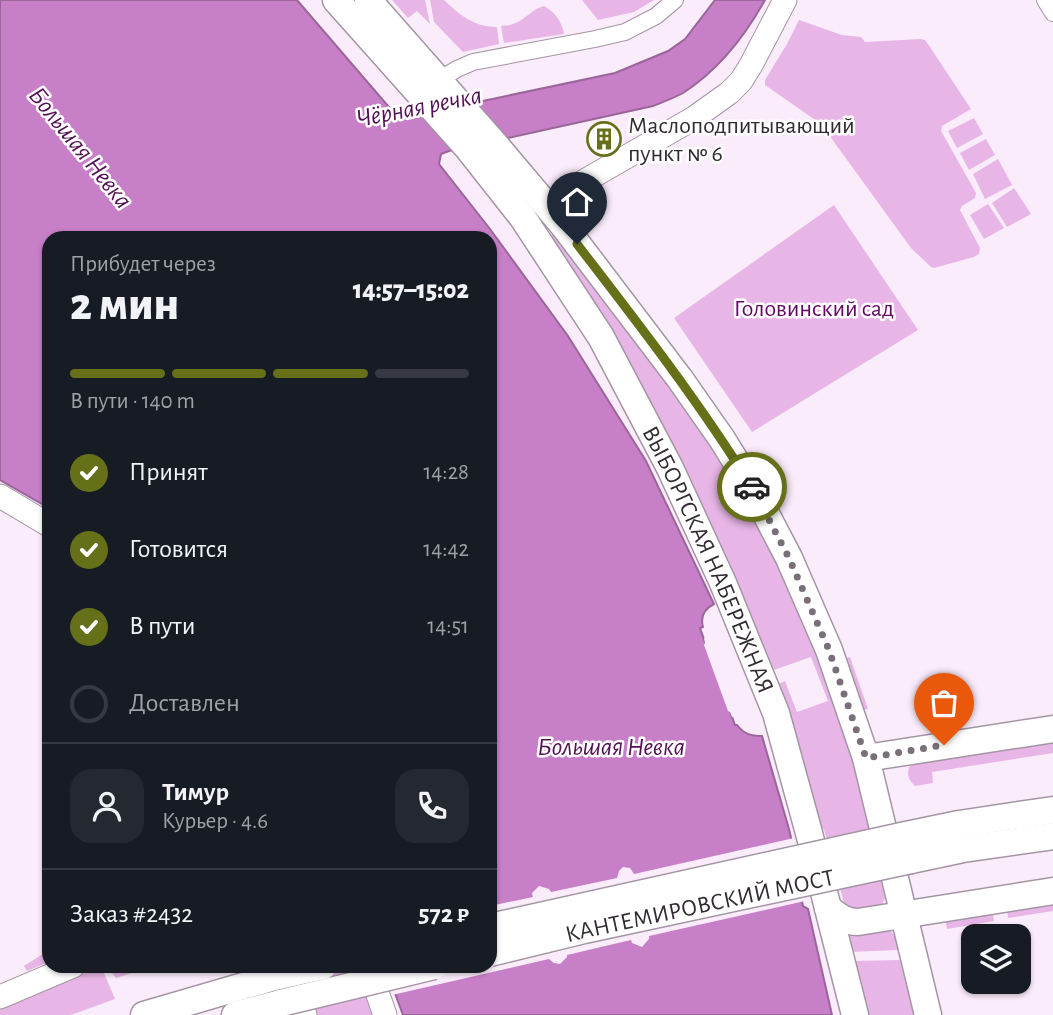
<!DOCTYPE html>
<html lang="ru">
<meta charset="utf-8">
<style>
:root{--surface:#171b24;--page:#242831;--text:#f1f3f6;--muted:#9ea1a6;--line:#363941;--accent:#657019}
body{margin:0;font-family:"Alegreya Sans",sans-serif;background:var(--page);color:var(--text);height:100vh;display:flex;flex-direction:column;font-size:26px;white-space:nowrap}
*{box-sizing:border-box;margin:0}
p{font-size:23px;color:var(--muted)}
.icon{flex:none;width:38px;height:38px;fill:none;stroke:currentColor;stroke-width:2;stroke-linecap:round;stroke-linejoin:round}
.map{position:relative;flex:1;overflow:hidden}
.details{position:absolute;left:42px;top:231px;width:455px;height:742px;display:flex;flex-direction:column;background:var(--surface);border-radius:21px;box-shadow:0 2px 5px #0004}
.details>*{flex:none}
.tools{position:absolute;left:961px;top:924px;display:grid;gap:14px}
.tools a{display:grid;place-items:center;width:70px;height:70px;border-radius:14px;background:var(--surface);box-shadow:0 2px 5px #0004;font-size:35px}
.pin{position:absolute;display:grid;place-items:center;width:60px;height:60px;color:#fff;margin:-72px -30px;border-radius:50% 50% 50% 0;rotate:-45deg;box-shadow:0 0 7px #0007}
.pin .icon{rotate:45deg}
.courier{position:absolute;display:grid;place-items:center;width:70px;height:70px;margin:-35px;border:5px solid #657019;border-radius:50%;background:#fff;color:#222;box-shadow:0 2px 9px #0007}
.head em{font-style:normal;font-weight:800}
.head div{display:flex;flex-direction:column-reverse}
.head{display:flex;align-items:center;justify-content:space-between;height:119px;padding:0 28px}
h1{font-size:46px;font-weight:800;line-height:52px}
.bar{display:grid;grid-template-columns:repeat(4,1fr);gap:10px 7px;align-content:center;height:84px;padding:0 28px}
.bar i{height:9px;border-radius:5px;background:var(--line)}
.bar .current{background:var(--accent)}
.bar p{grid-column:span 4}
.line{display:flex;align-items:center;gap:18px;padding:0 28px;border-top:2px solid var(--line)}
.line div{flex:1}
.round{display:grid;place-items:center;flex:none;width:74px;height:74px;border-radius:21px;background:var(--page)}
ol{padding:0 28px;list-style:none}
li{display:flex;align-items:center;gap:21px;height:77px}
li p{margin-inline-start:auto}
li .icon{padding:7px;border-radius:50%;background:var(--accent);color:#fff;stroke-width:4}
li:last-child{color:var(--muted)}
li i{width:38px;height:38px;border:4px solid var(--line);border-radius:50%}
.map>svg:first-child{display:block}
.green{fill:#e7b6e6}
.water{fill:#c77fc7;stroke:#9a669a;stroke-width:2}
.pier{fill:#fbecfb}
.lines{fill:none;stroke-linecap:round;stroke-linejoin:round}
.street-casing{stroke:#a395a3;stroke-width:18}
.secondary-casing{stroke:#a395a3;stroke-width:25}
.primary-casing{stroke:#a395a3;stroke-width:29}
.street{stroke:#fff;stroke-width:16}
.secondary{stroke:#fff;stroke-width:23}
.primary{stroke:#fff;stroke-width:26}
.primary-bridge-casing{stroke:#a395a3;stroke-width:29;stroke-linecap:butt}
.primary-bridge{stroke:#fff;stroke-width:26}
.done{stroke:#786f78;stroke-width:7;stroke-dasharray:0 12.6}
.route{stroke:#657019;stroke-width:9}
.labels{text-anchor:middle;stroke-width:5;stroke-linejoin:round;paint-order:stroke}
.poi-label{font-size:24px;fill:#322c32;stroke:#fff;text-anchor:start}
.park-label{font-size:24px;fill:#640767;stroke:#fff}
.street-label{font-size:24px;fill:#322c32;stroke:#fff}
.water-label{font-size:26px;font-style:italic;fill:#531155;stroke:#fff}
</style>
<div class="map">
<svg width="1053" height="1015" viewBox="0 0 1053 1015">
<rect width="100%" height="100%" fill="#fbecfb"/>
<path class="green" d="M 392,0 L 425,0 L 430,24 L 417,11 L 408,18 Z
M 430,0 L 444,0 C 460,15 474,27 497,27 L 499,44 L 463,52 L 434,22 Z
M 582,0 L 654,0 L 634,12 L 598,20 Z
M 544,6 C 555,12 562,22 564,34 L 504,43 L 501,26 C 505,26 510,25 513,24 C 525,20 532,9 544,6 Z
M 799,20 L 842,35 L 861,37 L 865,42 L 920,39 L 925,40 L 930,47 L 971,109 L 942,126 L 941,131 L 976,193 L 975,198 L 962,206 L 960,210 L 980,248 L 979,254 L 974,257 L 934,268 L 931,267 L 911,248 L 821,124 L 765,85 L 765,80 L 787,44 Z
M 974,118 L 983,134 L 957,148 L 948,131 Z
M 986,139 L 995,155 L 969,170 L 960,153 Z
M 998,159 L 1012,185 L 985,199 L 973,174 Z
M 1014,188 L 1031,214 L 1007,227 L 992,203 Z
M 988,204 L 1004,228 L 984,239 L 970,215 Z
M 834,205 L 918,330 L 752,432 L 674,318 Z
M 555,233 L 633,332 L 733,475 L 780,567 L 821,661 L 852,758 L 885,898 L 880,908 C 866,910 853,916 844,903 L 824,830 L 816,818 L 800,755 L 778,684 L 785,681 L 797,712 L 828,701 L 811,657 L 774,670 L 709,523 L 548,238 Z
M 850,657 L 868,709 L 862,710 L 845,658 Z
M 1053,739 L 1053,753 L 932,772 L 933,783 L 915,786 C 908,779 907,776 909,767 L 916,763 Z
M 1053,901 L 1053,911 L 1008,918 L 1007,908 Z
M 992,909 L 994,921 L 947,929 L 945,918 Z
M 889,929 L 895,936 L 898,950 L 850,952 L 848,936 L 850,933 Z
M 49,950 L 49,962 L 27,971 L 24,966 Z
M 900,960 L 914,1015 L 867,1015 L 853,961 Z
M 101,966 L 115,999 L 71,1015 L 0,1015 L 0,1007 Z
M 120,966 L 154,966 L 116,978 L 109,969 Z
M 297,966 L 356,966 L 373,1015 L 316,1015 Z"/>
<path class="water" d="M 0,0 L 297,0 L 394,113 L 402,118 L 615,73 L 668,51 L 685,39 L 715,0 L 765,0 C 745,36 719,70 683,93 C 674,98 663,102 653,106 L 449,151 L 441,154 L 439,164 L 490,229 L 568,336 L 646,461 L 714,604 C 704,609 700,616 703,627 L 700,628 L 735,725 L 737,725 C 744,734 751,736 762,736 L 789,829 L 792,842 L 789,846 L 803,906 L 808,909 L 832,1015 L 403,1015 L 385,966 L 490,966 L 490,238 L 49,238 L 49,508 L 0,480 Z"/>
<path class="pier" d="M 707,637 L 709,643 L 708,645 L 731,708 L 733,710 L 735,716 L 732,717 L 730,712 L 728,711 L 704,645 L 705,643 L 704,638 Z
M 794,838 L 795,843 L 793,847 L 805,901 L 649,936 L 649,939 L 642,947 L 632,943 L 631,940 L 567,955 L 567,957 L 560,964 L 554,963 L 549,959 L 392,995 L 382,966 L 490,966 L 490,906 L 533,897 L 532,893 L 539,886 L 549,889 L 551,892 L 617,878 L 619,871 L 623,867 L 630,868 L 634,874 Z"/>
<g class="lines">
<g class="street-casing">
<path id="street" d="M 1045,0 L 1053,13
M 439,80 L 457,69 L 473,62 L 595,39 L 625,32 L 656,16 L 675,0"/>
</g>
<g class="secondary-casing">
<path id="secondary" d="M 563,225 C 563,205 564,197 581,183 L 694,118 L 729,93 L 741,81 L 751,65 L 785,0
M 0,496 L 49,525
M 288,966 L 305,1015
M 368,966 L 385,1015
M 0,997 L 73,966"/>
</g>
<g class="primary-casing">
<g id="primary">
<path id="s1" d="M 336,0 L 467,147 L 523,218 L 601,337 L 670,468 L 723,583 L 776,713 L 809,833 L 855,1015"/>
<path d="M 368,0 L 493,142 L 563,225 L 680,379 L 722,439 L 754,491 L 789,558 L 829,650 L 866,758 L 928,1015"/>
<path d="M 866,758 L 1053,729"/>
<path d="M 906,835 L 959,824 L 1053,810"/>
<path d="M 911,860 L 963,849 L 1053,836"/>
<path d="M 828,908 C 838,916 845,922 858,922 L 1053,891"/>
<path d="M 144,1015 L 274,977"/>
<path d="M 235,1015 L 281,1003"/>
</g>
</g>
<use href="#street" class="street"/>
<use href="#secondary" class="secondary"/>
<use href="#primary" class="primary"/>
<g class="primary-bridge-casing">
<g id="primary-bridge">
<path d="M 490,927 L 906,835"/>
<path id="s2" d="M 490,953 L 584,930 L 911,860"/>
<path d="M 274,977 L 323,966"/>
<path d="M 281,1003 L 434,966"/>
</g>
</g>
<use href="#primary-bridge" class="primary-bridge"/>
</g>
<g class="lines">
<path class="done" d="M 752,487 L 789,558 L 829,650 L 866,758 L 944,745"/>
<path class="route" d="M 577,244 C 638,323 699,402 752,487"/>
</g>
<defs>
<g id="building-ring" transform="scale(1.75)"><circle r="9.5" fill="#fff" stroke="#657019" stroke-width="1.5"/><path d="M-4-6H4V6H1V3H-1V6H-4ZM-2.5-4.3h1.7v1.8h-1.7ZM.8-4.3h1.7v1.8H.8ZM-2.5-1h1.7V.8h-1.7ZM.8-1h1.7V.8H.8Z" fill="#657019"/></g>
</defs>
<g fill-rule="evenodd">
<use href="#building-ring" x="604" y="139"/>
</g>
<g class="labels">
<g class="poi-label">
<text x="628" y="133">Маслоподпитывающий<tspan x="628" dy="28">пункт № 6</tspan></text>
</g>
<g class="park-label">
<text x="814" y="316">Головинский сад</text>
</g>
<g class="street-label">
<text dy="8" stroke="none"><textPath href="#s1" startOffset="677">ВЫБОРГСКАЯ НАБЕРЕЖНАЯ</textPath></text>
<text dy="8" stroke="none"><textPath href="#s2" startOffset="215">КАНТЕМИРОВСКИЙ МОСТ</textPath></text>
</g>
<g class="water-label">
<text transform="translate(419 106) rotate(-11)" y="9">Чёрная речка</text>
<text transform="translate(81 147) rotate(51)" y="9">Большая Невка</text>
<text x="611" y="755">Большая Невка</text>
</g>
</g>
</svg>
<div class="tools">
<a><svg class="icon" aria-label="layers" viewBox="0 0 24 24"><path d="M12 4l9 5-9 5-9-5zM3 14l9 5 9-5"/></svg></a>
</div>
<div class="pin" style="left:944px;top:745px;background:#ea580c"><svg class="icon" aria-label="bag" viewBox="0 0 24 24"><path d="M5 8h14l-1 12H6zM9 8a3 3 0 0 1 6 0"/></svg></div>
<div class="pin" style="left:577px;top:244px;background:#1f2937"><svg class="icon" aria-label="home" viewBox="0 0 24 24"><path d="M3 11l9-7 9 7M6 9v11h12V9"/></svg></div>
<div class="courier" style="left:752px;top:487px"><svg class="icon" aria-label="car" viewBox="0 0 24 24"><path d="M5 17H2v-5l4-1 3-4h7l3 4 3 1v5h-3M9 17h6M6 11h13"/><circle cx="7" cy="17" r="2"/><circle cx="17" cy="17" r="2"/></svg></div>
<section class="details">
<div class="head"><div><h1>2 мин</h1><p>Прибудет через</p></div><em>14:57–15:02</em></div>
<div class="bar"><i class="current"></i><i class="current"></i><i class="current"></i><i></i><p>В пути · 140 m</p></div>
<ol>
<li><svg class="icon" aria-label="check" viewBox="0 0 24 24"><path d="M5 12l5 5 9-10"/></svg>Принят<p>14:28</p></li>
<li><svg class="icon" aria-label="check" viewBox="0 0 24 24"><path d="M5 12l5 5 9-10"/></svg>Готовится<p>14:42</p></li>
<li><svg class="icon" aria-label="check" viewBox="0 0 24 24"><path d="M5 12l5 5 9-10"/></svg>В пути<p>14:51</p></li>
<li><i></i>Доставлен</li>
</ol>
<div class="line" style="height:126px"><a class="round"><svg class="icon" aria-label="person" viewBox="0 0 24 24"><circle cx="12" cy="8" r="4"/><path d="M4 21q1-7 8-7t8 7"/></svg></a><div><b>Тимур</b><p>Курьер · 4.6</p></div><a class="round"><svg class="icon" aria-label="phone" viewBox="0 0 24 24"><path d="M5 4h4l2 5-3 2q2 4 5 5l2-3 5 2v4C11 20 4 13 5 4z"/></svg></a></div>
<div class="line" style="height:91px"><div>Заказ #2432</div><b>572 ₽</b></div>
</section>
</div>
